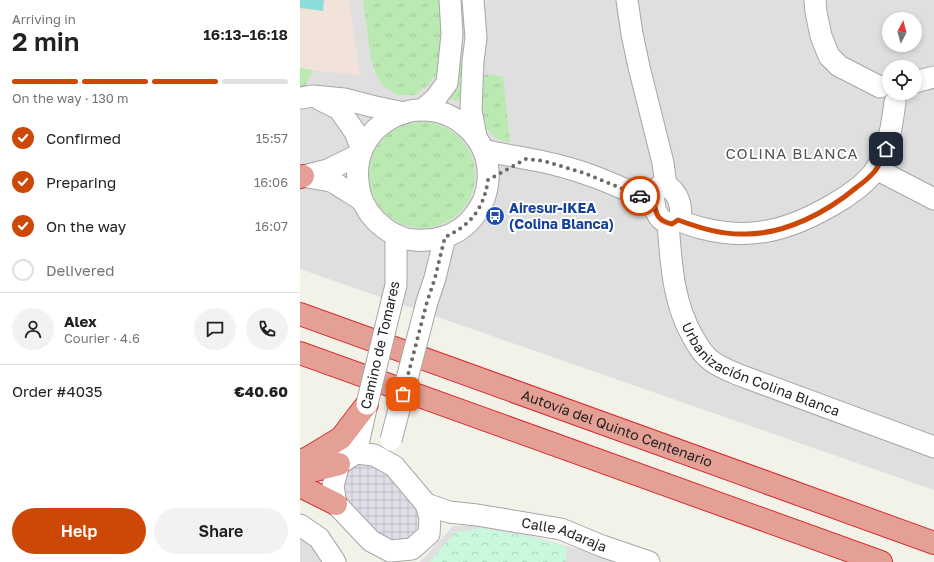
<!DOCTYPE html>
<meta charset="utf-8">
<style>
:root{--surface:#fff;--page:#f2f2f2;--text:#202124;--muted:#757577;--line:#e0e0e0;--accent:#cd4807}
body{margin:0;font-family:"Golos Text",sans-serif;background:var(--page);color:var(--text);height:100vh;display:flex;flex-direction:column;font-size:15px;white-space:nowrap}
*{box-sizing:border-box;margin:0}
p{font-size:13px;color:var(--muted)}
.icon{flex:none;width:22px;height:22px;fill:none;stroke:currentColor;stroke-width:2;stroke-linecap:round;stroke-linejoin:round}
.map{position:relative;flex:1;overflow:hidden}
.sheet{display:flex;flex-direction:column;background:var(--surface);width:300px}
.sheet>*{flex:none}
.needle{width:26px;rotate:6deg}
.tools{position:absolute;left:582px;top:12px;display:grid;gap:8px}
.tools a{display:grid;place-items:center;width:40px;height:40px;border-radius:50%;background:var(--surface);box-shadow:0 2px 6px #0003;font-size:20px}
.pin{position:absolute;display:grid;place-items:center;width:34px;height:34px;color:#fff;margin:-17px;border-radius:8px;box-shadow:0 2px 6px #0006}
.courier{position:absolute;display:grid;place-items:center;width:40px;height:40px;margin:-20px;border:3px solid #cd4807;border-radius:50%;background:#fff;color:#222;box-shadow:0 1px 5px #0007}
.summary em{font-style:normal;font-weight:600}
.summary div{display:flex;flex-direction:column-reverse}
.summary{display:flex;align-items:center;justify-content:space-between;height:68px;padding:0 12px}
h1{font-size:26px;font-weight:600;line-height:30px}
.bar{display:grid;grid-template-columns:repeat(4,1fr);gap:6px 4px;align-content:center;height:48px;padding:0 12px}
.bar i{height:5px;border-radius:3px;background:var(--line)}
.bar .active{background:var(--accent)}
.bar p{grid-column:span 4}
.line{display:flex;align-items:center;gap:10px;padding:0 12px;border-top:1px solid var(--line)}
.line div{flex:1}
.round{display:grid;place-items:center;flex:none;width:42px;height:42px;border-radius:21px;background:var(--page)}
ol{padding:0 12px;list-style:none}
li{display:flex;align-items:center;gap:12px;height:44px}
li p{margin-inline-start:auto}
li .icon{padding:4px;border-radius:50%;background:var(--accent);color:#fff;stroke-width:4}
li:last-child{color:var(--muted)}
li i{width:22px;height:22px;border:2px solid var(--line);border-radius:50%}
.action{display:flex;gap:8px;margin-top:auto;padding:8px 12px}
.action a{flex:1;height:46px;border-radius:24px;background:var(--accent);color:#fff;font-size:16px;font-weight:600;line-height:46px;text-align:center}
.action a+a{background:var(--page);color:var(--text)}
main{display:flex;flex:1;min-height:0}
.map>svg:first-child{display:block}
.residential{fill:#e0dfdf;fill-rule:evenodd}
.commercial{fill:#f1e2da}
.grass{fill:url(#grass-tufts)}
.park{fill:url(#park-crowns)}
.pitch{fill:#8bddd9}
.plaza{fill:url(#plaza-grid)}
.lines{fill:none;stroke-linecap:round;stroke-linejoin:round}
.minor-casing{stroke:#a6a6a6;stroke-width:23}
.highway-casing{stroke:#d62f32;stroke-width:24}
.minor{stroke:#fff;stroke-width:21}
.highway{stroke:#e5a095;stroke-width:22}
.minor-bridge-casing{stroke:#a6a6a6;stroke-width:23;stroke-linecap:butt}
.minor-bridge{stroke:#fff;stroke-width:21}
.done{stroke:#6b6b68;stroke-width:4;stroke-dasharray:0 7.2}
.route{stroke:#cd4807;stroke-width:5}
.labels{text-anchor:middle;stroke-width:4;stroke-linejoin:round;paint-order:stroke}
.transit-label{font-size:14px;font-weight:bold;fill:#164399;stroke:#fff;text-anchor:start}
.street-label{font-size:14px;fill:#222;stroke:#fff}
.neighbourhood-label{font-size:15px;letter-spacing:1px;fill:#555;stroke:#fff}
</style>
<main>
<section class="sheet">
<div class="summary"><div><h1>2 min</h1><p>Arriving in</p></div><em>16:13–16:18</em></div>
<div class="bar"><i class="active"></i><i class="active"></i><i class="active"></i><i></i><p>On the way · 130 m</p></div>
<ol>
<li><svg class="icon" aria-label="check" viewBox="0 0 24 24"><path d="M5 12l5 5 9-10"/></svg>Confirmed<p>15:57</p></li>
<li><svg class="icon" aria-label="check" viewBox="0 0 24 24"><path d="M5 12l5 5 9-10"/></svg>Preparing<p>16:06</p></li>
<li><svg class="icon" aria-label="check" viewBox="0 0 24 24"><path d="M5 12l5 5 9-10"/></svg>On the way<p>16:07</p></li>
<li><i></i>Delivered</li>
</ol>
<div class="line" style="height:72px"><a class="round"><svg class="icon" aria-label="person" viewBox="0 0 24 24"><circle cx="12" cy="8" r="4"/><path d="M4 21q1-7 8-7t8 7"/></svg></a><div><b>Alex</b><p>Courier · 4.6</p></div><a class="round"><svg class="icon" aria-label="chat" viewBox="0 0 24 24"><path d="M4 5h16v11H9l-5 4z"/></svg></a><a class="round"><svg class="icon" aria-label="phone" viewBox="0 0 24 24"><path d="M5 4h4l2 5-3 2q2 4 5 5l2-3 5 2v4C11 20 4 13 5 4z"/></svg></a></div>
<div class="line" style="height:52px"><div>Order #4035</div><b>€40.60</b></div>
<div class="action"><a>Help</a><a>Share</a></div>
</section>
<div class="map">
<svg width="634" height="562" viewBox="0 0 634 562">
<defs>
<pattern id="grass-tufts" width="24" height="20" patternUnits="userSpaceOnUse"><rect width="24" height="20" fill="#bbe9b2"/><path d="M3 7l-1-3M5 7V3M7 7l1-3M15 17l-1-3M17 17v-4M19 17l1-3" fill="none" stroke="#a0c899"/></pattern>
<pattern id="park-crowns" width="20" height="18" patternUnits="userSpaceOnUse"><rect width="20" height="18" fill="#c9f8dd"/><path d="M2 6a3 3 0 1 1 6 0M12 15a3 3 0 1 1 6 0" fill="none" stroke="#acd4bd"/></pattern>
<pattern id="plaza-grid" width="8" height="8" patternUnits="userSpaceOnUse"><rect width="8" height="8" fill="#e1dde8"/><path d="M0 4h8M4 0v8" fill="none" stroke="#c1bdc7"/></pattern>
</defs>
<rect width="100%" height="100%" fill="#f2f2e9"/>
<path class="residential" d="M 0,0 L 634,0 L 634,490 L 0,269 ZM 589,19 L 615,19 L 615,45 L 589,45 ZM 589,67 L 615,67 L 615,93 L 589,93 Z
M 191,525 L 326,562 L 120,562 L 153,526 Z
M 0,535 L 2,536 L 25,562 L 0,562 Z"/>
<path class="commercial" d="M 0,0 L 49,0 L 60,75 L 0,69 Z"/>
<path class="grass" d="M 63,0 L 139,0 L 145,41 L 139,72 L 128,85 L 114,95 L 97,95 L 83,86 L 76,74 L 71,59 Z
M 160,64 L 165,64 L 160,97 L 158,101 L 148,98 L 156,84 Z
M 0,68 L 13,70 L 0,98 Z
M 185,74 L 203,77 L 210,143 L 195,138 L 187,129 L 178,115 L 181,88 Z
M69 175a53 53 0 1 1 106 0a53 53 0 1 1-106 0Z"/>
<path class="park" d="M 182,528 L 232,537 L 267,547 L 266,562 L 130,562 L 155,532 Z"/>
<path class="pitch" d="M 0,0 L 24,0 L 23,11 L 0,8 Z"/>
<path class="plaza" d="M 55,464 L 68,464 L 76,465 L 98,486 L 118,512 L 118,527 L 111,538 L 98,541 L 88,540 L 58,515 L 41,489 L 46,472 Z"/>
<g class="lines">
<g class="minor-casing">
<g id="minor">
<path d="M 173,0 L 176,38 L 173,61 L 171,110 L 176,137"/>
<path d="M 327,0 L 332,34 L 339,67 L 363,163 L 366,185"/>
<path d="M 515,0 L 516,12 L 521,36 L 529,56 L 539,66 L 580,87"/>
<path d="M 615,82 L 634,77"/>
<path d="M 0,98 L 13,96 L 44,99 L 71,106 L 104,113"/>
<path d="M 19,99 L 39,109 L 55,132 L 62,150"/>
<path d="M 122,110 L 135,99 L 147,83 L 152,34 L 150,0"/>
<path d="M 184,151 L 192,152 C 216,157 241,160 264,167 C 295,175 324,189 354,202"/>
<path d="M 576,169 L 634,199"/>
<path d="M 8,175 L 28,170 L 60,154"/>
<path d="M 3,176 C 11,178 26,179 33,182 C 37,184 41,188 46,190 C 50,193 57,196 61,200 C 65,204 67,211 71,215 C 81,228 98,239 114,240 C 124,241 134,240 144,237 C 168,230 187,205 188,180 C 191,143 161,111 124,110 C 106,109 89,117 75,130 C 56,150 54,175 62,200"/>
<path d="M 366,185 C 368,187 371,188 373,191 C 379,197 384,213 378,220 C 376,222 374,223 372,224 C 367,223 364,222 361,219 C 354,212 350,194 359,187 C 361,186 364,186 366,185 Z"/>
<path d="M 378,220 C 385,223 393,226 401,228 C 451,241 490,230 534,204 C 547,197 568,182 576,169 C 589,149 592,125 595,102"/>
<path id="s1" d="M 368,223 C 371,263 373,304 394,339 C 398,346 403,354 409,359 C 418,367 430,371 442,376 L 634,447"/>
<path d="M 93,297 L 96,285 L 96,235"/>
<path d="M 127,302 L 135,278 L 145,237"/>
<path d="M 56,453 L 74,455 L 94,466 L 126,504 L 130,518 L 129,534 L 112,549 L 90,551 L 71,541 L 36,504 L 33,486 L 39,464 Z"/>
<path d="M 56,453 L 67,404"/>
<path id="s2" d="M 126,504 L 149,512 L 177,515 L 261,529 L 302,546 L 349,562"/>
<path d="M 0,525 L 19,538 L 35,562"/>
</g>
</g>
<g class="highway-casing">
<g id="highway">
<path d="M 0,177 L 3,176"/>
<path id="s3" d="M 0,314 L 634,543"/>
<path d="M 0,353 L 581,562"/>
<path d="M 0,461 L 8,458 L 41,438 L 67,404"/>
<path d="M 0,470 L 15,470 L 39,464"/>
<path d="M 0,486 L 36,504"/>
</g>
</g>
<use href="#minor" class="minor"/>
<use href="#highway" class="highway"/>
<g class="minor-bridge-casing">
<path id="minor-bridge" d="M 67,404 L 93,297
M 91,440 L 127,302"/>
</g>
<use href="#minor-bridge" class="minor-bridge"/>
</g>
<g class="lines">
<path class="done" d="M 103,394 L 127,302 L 135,278 L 145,237 C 171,225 184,208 188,180 L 226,159 L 244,161 L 284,173 L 340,196"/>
<path class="route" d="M 340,196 L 354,202 C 356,215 358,221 372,224 L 378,220 C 400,228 422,235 446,234 C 486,234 527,212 557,187 C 564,182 570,177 575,171 C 580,164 583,156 586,149"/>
</g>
<defs>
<g id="bus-disc" transform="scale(1)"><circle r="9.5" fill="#1a4fb4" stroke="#fff"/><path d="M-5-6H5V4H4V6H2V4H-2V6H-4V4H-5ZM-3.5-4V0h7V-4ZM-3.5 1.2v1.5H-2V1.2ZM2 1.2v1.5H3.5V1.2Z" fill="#fff"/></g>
</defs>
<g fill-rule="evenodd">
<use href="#bus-disc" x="195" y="216"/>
</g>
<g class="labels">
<g class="transit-label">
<text x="209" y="213">Airesur-IKEA<tspan x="209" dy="16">(Colina Blanca)</tspan></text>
</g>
<g class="street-label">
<text transform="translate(80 345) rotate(-77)" y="5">Camino de Tomares</text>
<text dy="5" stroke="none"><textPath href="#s1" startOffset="194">Urbanización Colina Blanca</textPath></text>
<text dy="5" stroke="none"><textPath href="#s3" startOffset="337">Autovía del Quinto Centenario</textPath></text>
<text dy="5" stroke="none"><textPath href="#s2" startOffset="142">Calle Adaraja</textPath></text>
</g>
<g class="neighbourhood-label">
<text x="492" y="159">COLINA BLANCA</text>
</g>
</g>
</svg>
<div class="tools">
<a><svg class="needle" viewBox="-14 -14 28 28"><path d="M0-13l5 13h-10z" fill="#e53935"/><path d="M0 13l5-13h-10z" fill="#757577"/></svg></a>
<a><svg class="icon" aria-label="locate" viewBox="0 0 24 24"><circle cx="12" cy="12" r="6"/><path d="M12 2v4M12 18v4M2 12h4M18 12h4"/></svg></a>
</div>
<div class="pin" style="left:103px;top:394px;background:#ea580c"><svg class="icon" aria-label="bag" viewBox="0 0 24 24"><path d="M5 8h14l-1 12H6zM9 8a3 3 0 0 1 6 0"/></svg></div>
<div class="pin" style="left:586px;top:149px;background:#1f2937"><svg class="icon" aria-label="home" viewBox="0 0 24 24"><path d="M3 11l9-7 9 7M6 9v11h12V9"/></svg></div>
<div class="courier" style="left:340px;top:196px"><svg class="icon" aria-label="car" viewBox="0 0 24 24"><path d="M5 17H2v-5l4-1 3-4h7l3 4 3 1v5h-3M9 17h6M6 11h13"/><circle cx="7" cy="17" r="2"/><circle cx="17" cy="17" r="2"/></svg></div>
</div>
</main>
